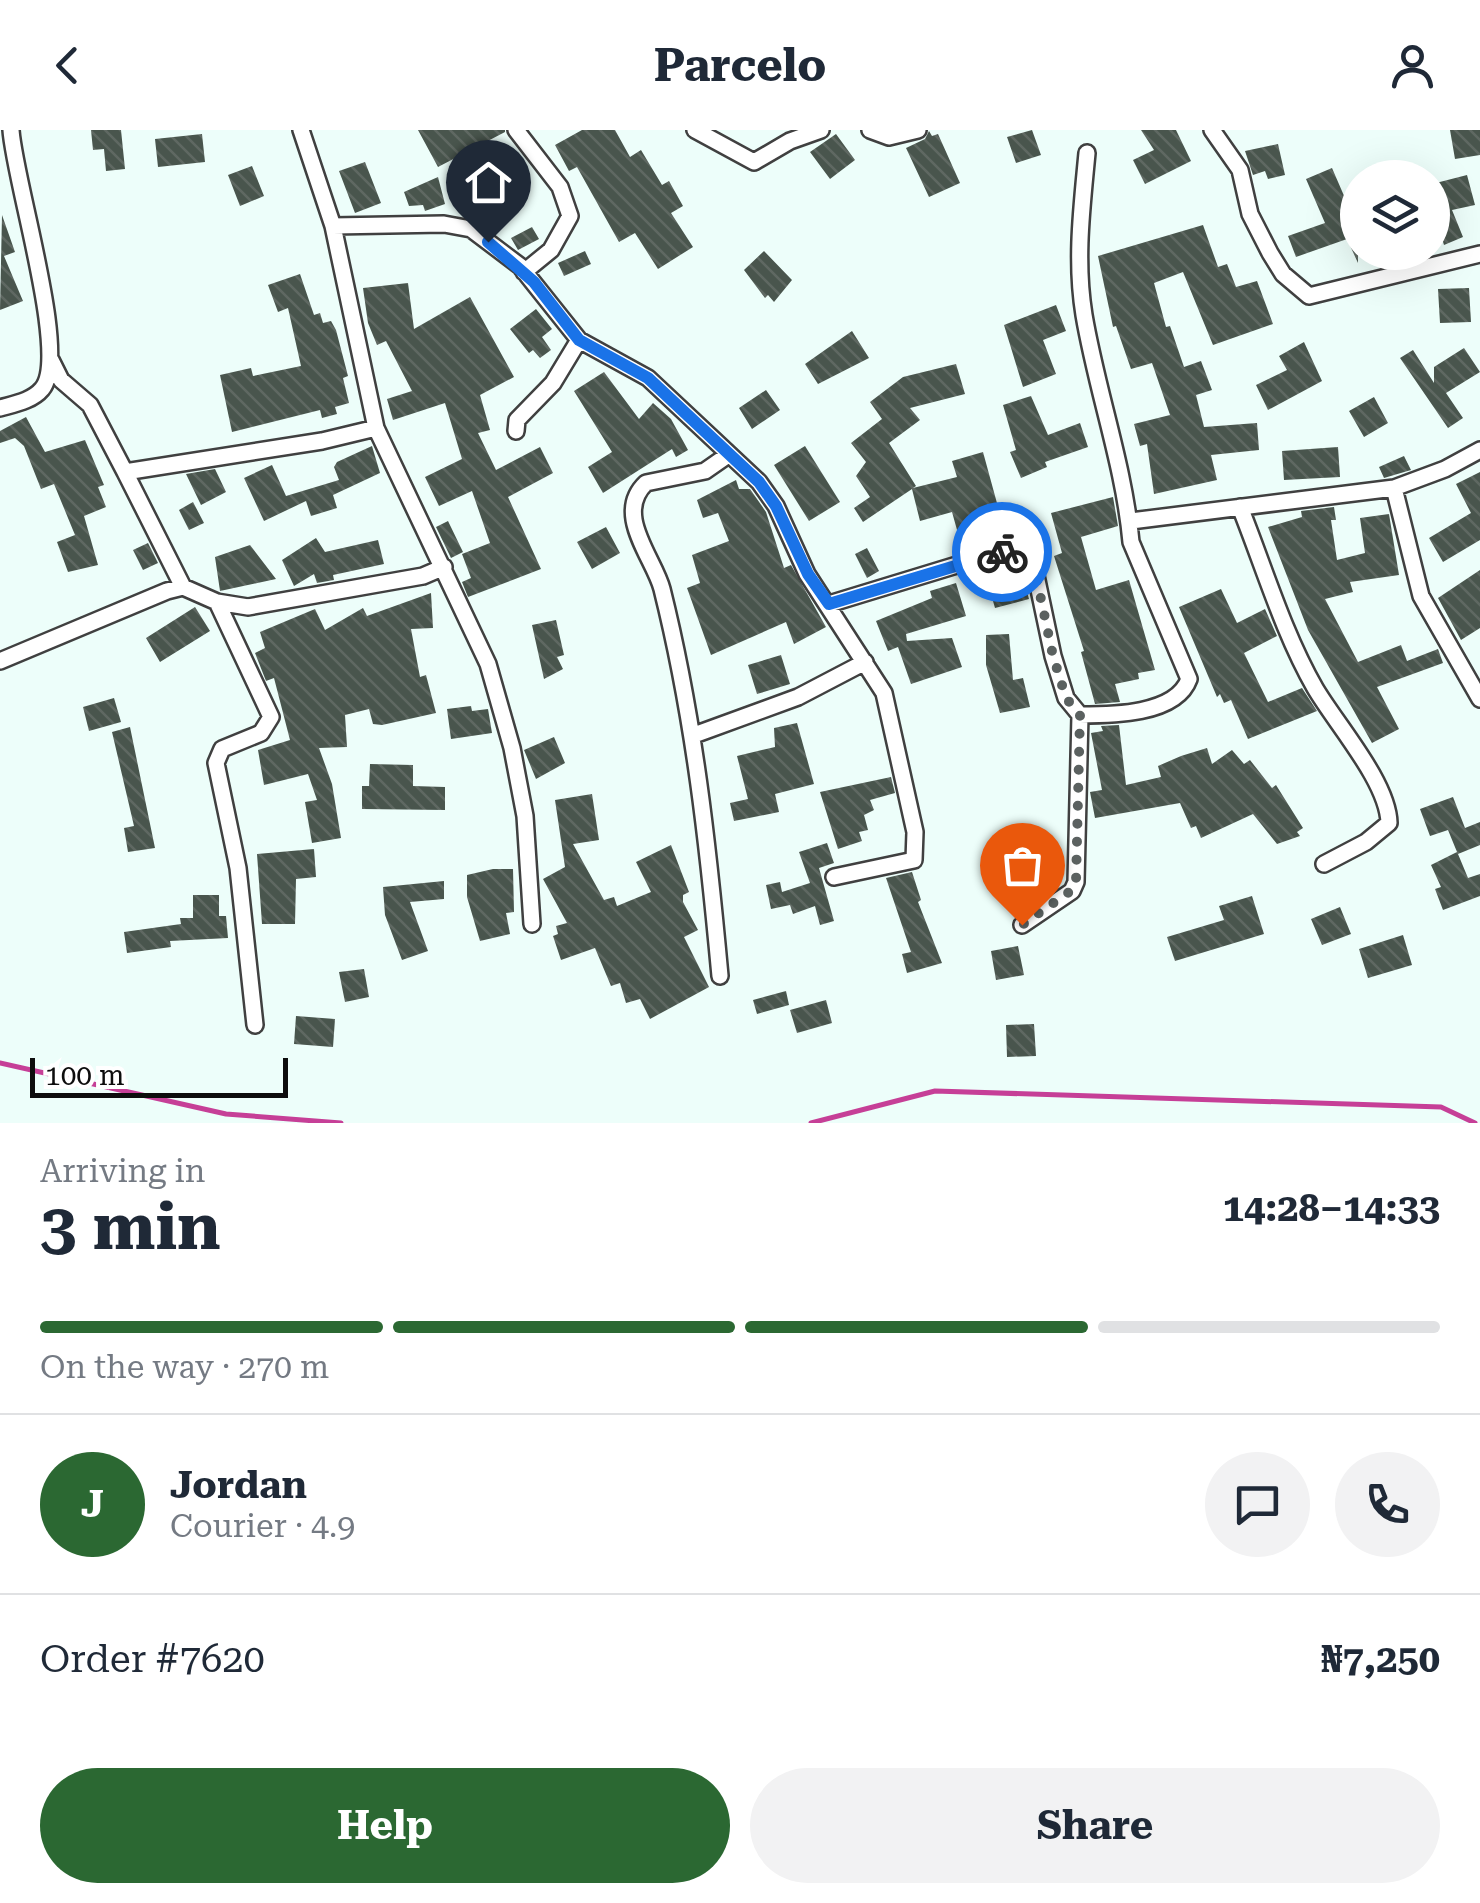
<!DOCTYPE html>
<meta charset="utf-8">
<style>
:root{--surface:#fff;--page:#f2f2f3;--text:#1f2937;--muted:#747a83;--line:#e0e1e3;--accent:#2b6832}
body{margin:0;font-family:"Roboto Serif",serif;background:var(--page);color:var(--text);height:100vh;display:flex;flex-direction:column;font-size:38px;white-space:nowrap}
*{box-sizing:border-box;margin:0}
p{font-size:32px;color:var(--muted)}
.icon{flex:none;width:55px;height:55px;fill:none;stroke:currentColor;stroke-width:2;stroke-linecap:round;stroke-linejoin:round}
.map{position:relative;height:993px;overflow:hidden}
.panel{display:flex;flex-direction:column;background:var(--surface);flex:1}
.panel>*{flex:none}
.tools{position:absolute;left:1340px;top:30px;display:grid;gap:20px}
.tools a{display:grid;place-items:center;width:110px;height:110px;border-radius:50%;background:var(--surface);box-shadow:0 10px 40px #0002;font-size:50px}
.scale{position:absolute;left:30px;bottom:25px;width:258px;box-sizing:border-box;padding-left:10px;border:5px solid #0d0d0d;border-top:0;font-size:28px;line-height:35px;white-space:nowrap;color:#0d0d0d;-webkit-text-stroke:8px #fff;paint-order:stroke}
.pin{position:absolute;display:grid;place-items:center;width:85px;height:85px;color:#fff;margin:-102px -42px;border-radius:50% 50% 50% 0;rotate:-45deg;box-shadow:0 0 10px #0007}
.pin .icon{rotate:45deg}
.courier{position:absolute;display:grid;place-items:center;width:100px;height:100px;margin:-50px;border:8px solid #1a73e8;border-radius:50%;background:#fff;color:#222;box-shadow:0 2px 12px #0007}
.head em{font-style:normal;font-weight:700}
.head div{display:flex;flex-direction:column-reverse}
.head{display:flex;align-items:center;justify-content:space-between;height:170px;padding:0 40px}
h1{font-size:65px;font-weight:700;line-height:75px}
.bar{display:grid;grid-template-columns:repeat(4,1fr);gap:15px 10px;align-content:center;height:120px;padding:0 40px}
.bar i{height:12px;border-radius:8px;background:var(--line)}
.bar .selected{background:var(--accent)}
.bar p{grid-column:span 4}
.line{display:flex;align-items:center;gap:25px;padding:0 40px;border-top:2px solid var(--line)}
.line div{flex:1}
.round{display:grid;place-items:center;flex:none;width:105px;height:105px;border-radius:52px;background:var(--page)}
.button{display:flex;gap:20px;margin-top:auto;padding:20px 40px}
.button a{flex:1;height:115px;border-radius:60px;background:var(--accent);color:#fff;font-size:40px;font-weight:700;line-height:115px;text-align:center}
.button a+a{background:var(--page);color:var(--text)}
header{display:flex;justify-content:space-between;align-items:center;height:130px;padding:0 40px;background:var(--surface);font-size:45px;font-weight:700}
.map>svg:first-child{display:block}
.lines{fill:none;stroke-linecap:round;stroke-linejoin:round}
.stream{stroke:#c63f97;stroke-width:5}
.building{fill:url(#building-back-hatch)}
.street-casing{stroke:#404040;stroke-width:20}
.street{stroke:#fff;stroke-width:15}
.done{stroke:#5b6160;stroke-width:10;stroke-dasharray:0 18}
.route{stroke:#1a73e8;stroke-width:12}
</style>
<header><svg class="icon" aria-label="back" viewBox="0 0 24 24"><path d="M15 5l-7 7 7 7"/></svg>Parcelo<svg class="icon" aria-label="person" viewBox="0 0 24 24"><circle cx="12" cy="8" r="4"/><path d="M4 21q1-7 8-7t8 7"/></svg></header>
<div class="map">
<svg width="1480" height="993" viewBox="0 0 1480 993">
<defs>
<pattern id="building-back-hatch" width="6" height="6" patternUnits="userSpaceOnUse" patternTransform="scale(2.5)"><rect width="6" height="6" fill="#49554d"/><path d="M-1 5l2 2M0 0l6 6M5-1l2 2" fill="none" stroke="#5f6862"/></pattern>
</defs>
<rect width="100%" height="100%" fill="#edfefa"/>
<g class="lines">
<path class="stream" d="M 0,933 L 226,984 L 341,993
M 811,993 L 935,961 L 1441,977 L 1475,993"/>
</g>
<path class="building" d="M 91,0 L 121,0 L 125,39 L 106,41 L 104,19 L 93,20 Z
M 418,0 L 505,0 L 505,2 L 438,37 Z
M 582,0 L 615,0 L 630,27 L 641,20 L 662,55 L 669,51 L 683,76 L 671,83 L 693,117 L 658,139 L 635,103 L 619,112 L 577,37 L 569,41 L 555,15 Z
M 1032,0 L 1041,25 L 1016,33 L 1007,7 Z
M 1141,0 L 1176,0 L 1191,31 L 1145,54 L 1133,30 L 1154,20 Z
M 1450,0 L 1480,0 L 1480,25 L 1455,29 Z
M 929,1 L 932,6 L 938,4 L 960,53 L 929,67 L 906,18 L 925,9 Z
M 202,4 L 205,32 L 158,37 L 155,9 Z
M 836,4 L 855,30 L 830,49 L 810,22 Z
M 1278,14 L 1285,45 L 1268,49 L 1265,41 L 1253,45 L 1245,21 Z
M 365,32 L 381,73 L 355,83 L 339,41 Z
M 252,36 L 264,66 L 240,76 L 228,45 Z
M 1332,38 L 1348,75 L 1358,71 L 1358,133 L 1347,109 L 1296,127 L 1288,106 L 1325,93 L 1306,49 Z
M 1467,45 L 1475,75 L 1452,80 L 1463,107 L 1444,115 L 1432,76 L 1432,54 Z
M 438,47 L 445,74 L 425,81 L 423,75 L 409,76 L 404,62 Z
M 2,85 L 15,122 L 4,126 L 23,171 L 0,180 Z
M 1203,95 L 1218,137 L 1227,134 L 1236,157 L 1257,151 L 1273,194 L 1213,215 L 1183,142 L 1154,153 L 1166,197 L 1170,196 L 1184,237 L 1201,231 L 1212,260 L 1196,265 L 1204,297 L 1257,293 L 1259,320 L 1211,325 L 1217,350 L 1154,364 L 1147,314 L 1140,316 L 1134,294 L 1170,285 L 1152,233 L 1131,239 L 1116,196 L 1113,197 L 1098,126 Z
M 532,97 L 539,109 L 518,120 L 511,108 Z
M 585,121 L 591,134 L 564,146 L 558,133 Z
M 764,121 L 792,150 L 774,172 L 768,165 L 765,168 L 744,140 Z
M 300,144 L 314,185 L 320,183 L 323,193 L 331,191 L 336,200 L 348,246 L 343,248 L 349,273 L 335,277 L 337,284 L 322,288 L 320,280 L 232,302 L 220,245 L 251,238 L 253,246 L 301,236 L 288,178 L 278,182 L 268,155 Z
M 408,153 L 414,199 L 470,167 L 514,247 L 480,265 L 490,300 L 478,303 L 496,340 L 540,317 L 553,343 L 508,367 L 541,439 L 468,467 L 462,452 L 471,448 L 462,424 L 490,413 L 472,361 L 439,376 L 425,347 L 462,329 L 445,273 L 393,290 L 387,269 L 412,261 L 386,211 L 377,215 L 368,193 L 363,158 Z
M 1469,158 L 1471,192 L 1440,193 L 1438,159 Z
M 1056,175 L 1066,201 L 1043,210 L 1056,244 L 1023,257 L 1004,195 Z
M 536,179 L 552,199 L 542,207 L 551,220 L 540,228 L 533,220 L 529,223 L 510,199 Z
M 852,201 L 869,228 L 818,254 L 805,234 Z
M 1304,212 L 1322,251 L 1268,280 L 1256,255 L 1287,240 L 1279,226 Z
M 1464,218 L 1480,242 L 1446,263 L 1463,288 L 1448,298 L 1400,228 L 1413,220 L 1434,253 L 1434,237 Z
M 956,234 L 965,264 L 910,278 L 920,290 L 889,313 L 916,356 L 913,358 L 957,347 L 952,331 L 983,322 L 1003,395 L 959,407 L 952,382 L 920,391 L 912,359 L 863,392 L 854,378 L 870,367 L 856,346 L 866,332 L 851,313 L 882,289 L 870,272 L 903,247 Z
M 604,242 L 639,289 L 653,273 L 671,289 L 688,320 L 676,327 L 672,319 L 603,363 L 588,337 L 612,322 L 574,261 Z
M 766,260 L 780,280 L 752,299 L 739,278 Z
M 1031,266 L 1048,305 L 1080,293 L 1088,317 L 1045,332 L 1047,337 L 1021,348 L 1010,322 L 1016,320 L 1003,275 Z
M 1374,267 L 1388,293 L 1364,307 L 1349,281 Z
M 26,287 L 45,322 L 85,310 L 104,355 L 98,357 L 106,377 L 84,386 L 98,435 L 68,442 L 57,412 L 75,405 L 54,354 L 41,359 L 24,316 L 15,308 L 0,313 L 0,301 Z
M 372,316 L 380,343 L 333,365 L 337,378 L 311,386 L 306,371 L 264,391 L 244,348 L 272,335 L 286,366 L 339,350 L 334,337 L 337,332 Z
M 805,316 L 840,372 L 809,391 L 774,335 Z
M 1338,317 L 1340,347 L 1284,350 L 1282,321 Z
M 1404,326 L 1411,340 L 1384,348 L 1379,337 Z
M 215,339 L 226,362 L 201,375 L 186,344 Z
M 1480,342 L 1480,410 L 1443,432 L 1429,408 L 1471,383 L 1456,354 Z
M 736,350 L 739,359 L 750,359 L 766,382 L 784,438 L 791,435 L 826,497 L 794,514 L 786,492 L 711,525 L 687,458 L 700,453 L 692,425 L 729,411 L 718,383 L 703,388 L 697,370 Z
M 1113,367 L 1118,396 L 1081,407 L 1096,460 L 1129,450 L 1155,540 L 1138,543 L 1139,549 L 1115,554 L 1120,572 L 1095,574 L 1081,522 L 1084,521 L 1054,426 L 1062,423 L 1051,383 Z
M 193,372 L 204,393 L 189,400 L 179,380 Z
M 1334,377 L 1336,390 L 1331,390 L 1337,430 L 1365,423 L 1360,388 L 1389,384 L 1399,445 L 1350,452 L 1353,462 L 1325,469 L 1358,532 L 1401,515 L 1407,531 L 1438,519 L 1443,533 L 1377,557 L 1399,599 L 1372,613 L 1308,500 L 1268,397 L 1302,387 L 1301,381 Z
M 448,391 L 463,422 L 451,428 L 436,397 Z
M 606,397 L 620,423 L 592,439 L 577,412 Z
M 316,408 L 325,422 L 378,410 L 384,434 L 333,445 L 334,450 L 317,453 L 314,444 L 294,456 L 282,430 Z
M 148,413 L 158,433 L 143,440 L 133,420 Z
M 250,415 L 276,449 L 220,461 L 215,427 Z
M 867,418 L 879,441 L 867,448 L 855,424 Z
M 1021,440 L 1029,469 L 995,478 L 987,450 Z
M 1480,440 L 1480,498 L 1461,510 L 1438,468 Z
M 956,453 L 966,486 L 906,504 L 907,511 L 952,508 L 962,537 L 911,554 L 898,517 L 888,521 L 876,491 L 932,468 L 930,461 Z
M 1221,459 L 1237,493 L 1265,479 L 1277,506 L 1244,523 L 1268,572 L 1302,558 L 1317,581 L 1248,609 L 1231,570 L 1224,573 L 1220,564 L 1217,567 L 1179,477 Z
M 431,463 L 433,498 L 411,499 L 420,547 L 426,545 L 436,583 L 382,595 L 373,594 L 369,579 L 345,585 L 347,617 L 319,618 L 332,654 L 341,708 L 312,713 L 305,672 L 317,670 L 308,644 L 264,655 L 258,620 L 290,610 L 274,548 L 266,551 L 255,523 L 265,518 L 260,502 L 315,479 L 325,500 L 363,478 L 367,486 Z
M 195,477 L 210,501 L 160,532 L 146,508 Z
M 556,490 L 564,525 L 557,527 L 563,539 L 544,549 L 532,495 Z
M 1009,504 L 1013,550 L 1023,548 L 1030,577 L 1000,583 L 986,535 L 986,505 Z
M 781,525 L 790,554 L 757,564 L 748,535 Z
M 114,568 L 121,592 L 89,601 L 83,577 Z
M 471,576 L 472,581 L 488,579 L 492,603 L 451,609 L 447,579 Z
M 797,593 L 814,654 L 775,664 L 779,682 L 734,691 L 730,673 L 748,669 L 737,626 L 775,617 L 774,598 Z
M 1119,595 L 1126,655 L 1161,647 L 1158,636 L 1181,626 L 1207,618 L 1212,634 L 1232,620 L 1244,634 L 1250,630 L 1272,658 L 1276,655 L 1303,698 L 1297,702 L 1300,706 L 1277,714 L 1253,684 L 1201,708 L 1196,696 L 1191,698 L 1180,673 L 1095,688 L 1090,662 L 1102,660 L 1091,603 L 1103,601 L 1101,596 Z
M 130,597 L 155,718 L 128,722 L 124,698 L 134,696 L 112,602 Z
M 554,607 L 565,633 L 536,649 L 524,620 Z
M 370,634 L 413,635 L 413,656 L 445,657 L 445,680 L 362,679 L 362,656 L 369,656 Z
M 891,647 L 895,663 L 870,670 L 874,680 L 864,685 L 868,700 L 859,702 L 862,711 L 838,719 L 820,662 Z
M 592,664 L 599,710 L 573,714 L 604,770 L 614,767 L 617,776 L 651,762 L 636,732 L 671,715 L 689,762 L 683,765 L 683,772 L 698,800 L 684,807 L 709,857 L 650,889 L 640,869 L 626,873 L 620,853 L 611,856 L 595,818 L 561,830 L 553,806 L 558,804 L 556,796 L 567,793 L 543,749 L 565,737 L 555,670 Z
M 1453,667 L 1465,698 L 1480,692 L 1480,715 L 1458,724 L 1468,748 L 1480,744 L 1480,766 L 1443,780 L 1435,759 L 1441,757 L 1431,735 L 1457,722 L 1448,700 L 1430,706 L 1420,679 Z
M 827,713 L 834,733 L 819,738 L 834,791 L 820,795 L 815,776 L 793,784 L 790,775 L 771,779 L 766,755 L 780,752 L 782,762 L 810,753 L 799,722 Z
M 314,719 L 316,747 L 296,749 L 295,794 L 262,794 L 257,724 Z
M 493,739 L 513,739 L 514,782 L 506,783 L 510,804 L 480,811 L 467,767 L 467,745 Z
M 912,742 L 921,770 L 918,772 L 942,833 L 907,843 L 902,824 L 911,822 L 886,748 Z
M 444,751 L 444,769 L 410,772 L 428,821 L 402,830 L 385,785 L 383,757 Z
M 193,765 L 219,765 L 219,786 L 226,786 L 228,808 L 170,811 L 171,817 L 127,823 L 124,802 L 181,794 L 180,788 L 193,788 Z
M 1252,766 L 1264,804 L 1175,831 L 1167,807 L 1224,790 L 1219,776 Z
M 1340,777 L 1351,804 L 1322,815 L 1311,789 Z
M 1403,805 L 1412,835 L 1368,848 L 1359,819 Z
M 1018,816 L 1024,845 L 996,850 L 991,821 Z
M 364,839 L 369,867 L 345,872 L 339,842 Z
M 786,861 L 789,875 L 757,884 L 753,870 Z
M 826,870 L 832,893 L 797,903 L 790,880 Z
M 296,886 L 335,889 L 333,917 L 294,914 Z
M 1034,894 L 1036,926 L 1007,927 L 1006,895 Z"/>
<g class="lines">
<g class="street-casing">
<path id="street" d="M 301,0 L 333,96 L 376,298 L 488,534 L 512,618 L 525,686 L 532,794
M 516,0 L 560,57 L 570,86 L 551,120 L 524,142
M 695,0 L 754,32 L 790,11 L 821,0
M 870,0 L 889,7 L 918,0
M 1212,0 L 1240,40 L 1250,84 L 1270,123 L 1283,144 L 1309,166 L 1480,124
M 333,96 L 444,94 L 471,99 L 520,136 L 579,210 L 648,248 L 759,352 L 776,376 L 807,444 L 884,563 L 915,702 L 914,730 L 834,747
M 51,230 L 61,250 L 90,275 L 125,342
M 0,278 C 14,274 32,271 42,259 C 70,227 14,50 11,0
M 516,301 L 517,290 L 553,253 L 579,210
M 1394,358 L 1421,466 L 1480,569
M 1240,377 C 1264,437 1283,502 1315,558 C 1336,594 1388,652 1389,693 L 1366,712 L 1324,734
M 1131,391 L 1394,358 L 1445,339 L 1480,320
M 183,457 L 125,342 L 322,311 L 376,298
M 217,472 L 271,587 L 261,603 L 222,619 L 216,633 L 238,738 L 255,895
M 829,474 L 1006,420 L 1017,419 L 1034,436 L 1053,526 L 1066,568 L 1080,585 L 1076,752 L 1072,761 L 1022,795
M 0,531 L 167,461 L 183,457 L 217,472 L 248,477 L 423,446 L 444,437
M 1080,585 C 1111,585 1176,585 1189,549 L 1131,412 C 1124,335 1097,262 1084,185 C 1075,130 1082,77 1087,23
M 694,605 L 798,567 L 865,532
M 720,846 C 708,715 694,587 662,459 C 654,428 613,384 646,353 L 705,341 L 728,325"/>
</g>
<use href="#street" class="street"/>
</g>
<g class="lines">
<path class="done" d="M 1002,422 L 1017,419 L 1034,436 L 1053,526 L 1066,568 L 1080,585 L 1076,752 L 1072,760 L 1022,795"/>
<path class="route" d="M 488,112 L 534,152 L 579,210 L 648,248 L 759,352 L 776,376 L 808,444 L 829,474 L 1002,422"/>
</g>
</svg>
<div class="tools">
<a><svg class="icon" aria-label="layers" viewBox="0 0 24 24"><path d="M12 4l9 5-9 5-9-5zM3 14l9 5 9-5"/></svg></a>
</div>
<div class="scale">100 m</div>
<div class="pin" style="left:1022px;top:795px;background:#ea580c"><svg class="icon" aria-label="bag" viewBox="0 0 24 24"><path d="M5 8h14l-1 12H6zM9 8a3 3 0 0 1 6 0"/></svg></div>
<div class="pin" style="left:488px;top:112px;background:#1f2937"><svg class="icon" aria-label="home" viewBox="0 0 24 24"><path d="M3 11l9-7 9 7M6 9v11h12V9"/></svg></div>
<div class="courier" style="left:1002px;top:422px"><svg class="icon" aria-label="bike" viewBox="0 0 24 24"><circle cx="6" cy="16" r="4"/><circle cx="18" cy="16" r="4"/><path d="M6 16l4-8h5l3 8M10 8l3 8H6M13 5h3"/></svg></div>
</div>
<section class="panel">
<div class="head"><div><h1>3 min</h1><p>Arriving in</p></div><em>14:28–14:33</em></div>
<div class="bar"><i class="selected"></i><i class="selected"></i><i class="selected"></i><i></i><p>On the way · 270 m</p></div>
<div class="line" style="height:180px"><b class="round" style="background:var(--accent);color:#fff">J</b><div><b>Jordan</b><p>Courier · 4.9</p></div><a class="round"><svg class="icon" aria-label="chat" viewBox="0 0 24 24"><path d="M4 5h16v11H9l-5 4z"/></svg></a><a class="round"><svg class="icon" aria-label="phone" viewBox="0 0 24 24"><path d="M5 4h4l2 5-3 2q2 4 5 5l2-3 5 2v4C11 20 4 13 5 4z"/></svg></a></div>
<div class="line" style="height:130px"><div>Order #7620</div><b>₦7,250</b></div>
<div class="button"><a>Help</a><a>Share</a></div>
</section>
